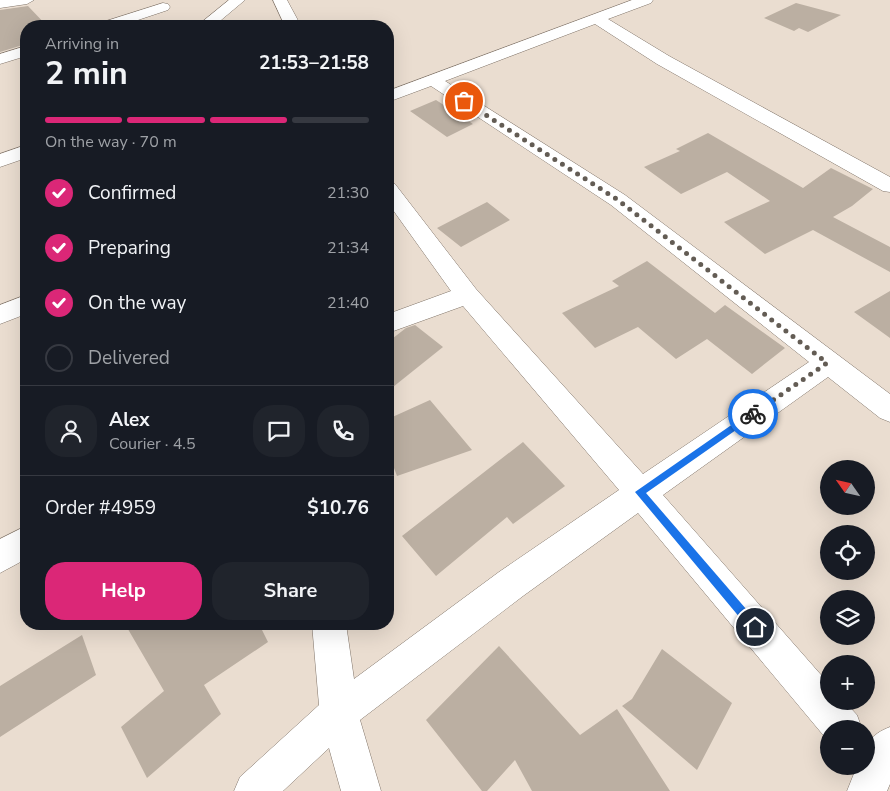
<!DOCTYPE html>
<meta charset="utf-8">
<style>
:root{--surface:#171b24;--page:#20242c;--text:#f1f3f6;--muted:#9ea1a6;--line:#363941;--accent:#db2777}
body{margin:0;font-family:"Nunito Sans",sans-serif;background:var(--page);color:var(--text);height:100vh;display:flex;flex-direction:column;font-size:19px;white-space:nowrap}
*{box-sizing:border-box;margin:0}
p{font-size:16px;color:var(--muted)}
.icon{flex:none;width:28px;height:28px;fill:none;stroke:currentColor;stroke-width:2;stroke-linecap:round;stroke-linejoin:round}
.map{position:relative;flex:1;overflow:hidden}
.sheet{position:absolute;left:20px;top:20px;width:374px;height:610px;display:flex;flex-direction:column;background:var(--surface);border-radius:20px;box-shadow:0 5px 20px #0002}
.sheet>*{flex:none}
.needle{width:32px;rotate:304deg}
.buttons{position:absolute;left:820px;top:460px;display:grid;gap:10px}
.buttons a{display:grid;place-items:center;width:55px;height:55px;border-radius:50%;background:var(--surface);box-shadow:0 5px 20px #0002;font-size:25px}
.pin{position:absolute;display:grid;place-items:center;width:42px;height:42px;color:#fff;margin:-21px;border:2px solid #fff;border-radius:50%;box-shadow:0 1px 5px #0007}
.courier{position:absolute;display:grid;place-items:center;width:50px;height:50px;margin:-25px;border:4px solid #1a73e8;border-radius:50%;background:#fff;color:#222;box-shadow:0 1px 6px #0007}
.overview em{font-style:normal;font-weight:700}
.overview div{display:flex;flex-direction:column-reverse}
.overview{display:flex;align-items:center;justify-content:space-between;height:85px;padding:0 25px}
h1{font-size:32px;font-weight:700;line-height:38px}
.bar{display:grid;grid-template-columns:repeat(4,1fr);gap:8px 5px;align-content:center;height:60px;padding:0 25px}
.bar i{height:6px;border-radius:4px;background:var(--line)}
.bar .active{background:var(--accent)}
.bar p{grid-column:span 4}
.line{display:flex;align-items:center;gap:12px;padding:0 25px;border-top:1px solid var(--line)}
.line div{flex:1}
.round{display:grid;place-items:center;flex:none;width:52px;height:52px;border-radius:20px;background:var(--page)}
ol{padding:0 25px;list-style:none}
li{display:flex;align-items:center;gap:15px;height:55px}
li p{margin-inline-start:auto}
li .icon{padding:5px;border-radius:50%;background:var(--accent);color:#fff;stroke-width:4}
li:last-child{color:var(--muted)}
li i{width:28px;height:28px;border:2px solid var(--line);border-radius:50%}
.action{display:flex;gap:10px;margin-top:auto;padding:10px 25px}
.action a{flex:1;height:58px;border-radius:20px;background:var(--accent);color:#fff;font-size:20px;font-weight:700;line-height:58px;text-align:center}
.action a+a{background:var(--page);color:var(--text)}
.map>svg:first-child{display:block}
.building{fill:#bbafa2}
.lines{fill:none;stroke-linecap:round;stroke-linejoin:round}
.minor-casing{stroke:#807469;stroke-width:1}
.minor{fill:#fff;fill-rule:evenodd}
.route{fill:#1a73e8}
.done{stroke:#635c54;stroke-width:5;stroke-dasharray:0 9}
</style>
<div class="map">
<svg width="890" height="791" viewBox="0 0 890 791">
<rect width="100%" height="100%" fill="#eaddd0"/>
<path class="building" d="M 796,3 L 841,15 L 808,32 L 799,28 L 794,31 L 764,18 Z
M 28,6 L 47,26 L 26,26 L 26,44 L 0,52 L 0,10 Z
M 436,100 L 473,124 L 447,137 L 410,111 Z
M 708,133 L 803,188 L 831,168 L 873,189 L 852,206 L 833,217 L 890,247 L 890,272 L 813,230 L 765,254 L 724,222 L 770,201 L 727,172 L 681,194 L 644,167 L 680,151 L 676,149 Z
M 487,202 L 510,220 L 461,247 L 437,228 Z
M 647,261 L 715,313 L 725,305 L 785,348 L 752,374 L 707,339 L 676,359 L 638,327 L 595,348 L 562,313 L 619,286 L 612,281 Z
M 890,291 L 890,338 L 854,312 Z
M 415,325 L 443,347 L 388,391 L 388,342 L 406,328 Z
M 430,400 L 472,450 L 397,476 L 388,452 L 388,419 Z
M 523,442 L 565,486 L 513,524 L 507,517 L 436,576 L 402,536 Z
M 125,624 L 259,624 L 268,642 L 204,685 L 221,714 L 147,778 L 121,727 L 164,691 Z
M 82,635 L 96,675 L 0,737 L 0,686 Z
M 499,646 L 580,735 L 617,709 L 670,791 L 532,791 L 515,760 L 487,791 L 482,791 L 426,720 Z
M 662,649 L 732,703 L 697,770 L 622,706 L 632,699 Z"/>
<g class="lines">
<g class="minor-casing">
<path id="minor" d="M 0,0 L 34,0 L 27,4 L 0,8 Z
M 229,0 L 245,0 L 214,26 L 197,26 Z
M 273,0 L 287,0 L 301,26 L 285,26 Z
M 632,0 L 653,0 L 651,3 L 608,19 L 669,56 L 890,177 L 890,192 L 883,191 L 657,64 L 595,24 L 445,81 L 625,195 L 890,394 L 890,422 L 880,418 L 828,377 L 663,495 L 829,684 L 829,701 L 844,701 L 857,715 L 862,729 L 829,729 L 829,742 L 638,513 L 523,596 L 360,720 L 381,791 L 341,791 L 329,748 L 283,791 L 234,791 L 240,777 L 319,705 L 312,624 L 346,624 L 354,679 L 499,572 L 619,490 L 463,306 L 388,333 L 388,314 L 451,291 L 388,203 L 388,183 L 395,184 L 476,289 L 643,474 L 809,362 L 611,205 L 431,86 L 388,102 L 388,91 Z
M 163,3 L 168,4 L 170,7 L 168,10 L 120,26 L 97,26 L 100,23 Z
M 26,46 L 26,56 L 0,64 L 0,54 Z
M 26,145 L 26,158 L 0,167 L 0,154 Z
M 26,295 L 26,314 L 0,324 L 0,305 Z
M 26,526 L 26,559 L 0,573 L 0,539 Z
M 890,727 L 890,784 L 887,791 L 847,791 L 857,766 L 866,766 C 866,744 869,735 890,727 Z"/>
</g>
<use href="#minor" class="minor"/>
</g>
<path class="route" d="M 753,410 L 757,414 L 756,416 L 646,493 L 759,624 L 760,627 L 755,632 L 751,631 L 635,492 Z"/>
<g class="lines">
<path class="done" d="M 464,101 L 618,200 L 827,363 L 753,414"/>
</g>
</svg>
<div class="buttons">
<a><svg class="needle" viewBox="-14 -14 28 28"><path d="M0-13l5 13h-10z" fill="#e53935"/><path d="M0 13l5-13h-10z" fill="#9ea1a6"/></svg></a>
<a><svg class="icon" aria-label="locate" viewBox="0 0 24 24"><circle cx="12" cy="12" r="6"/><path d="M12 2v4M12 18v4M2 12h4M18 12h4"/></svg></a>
<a><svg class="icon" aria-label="layers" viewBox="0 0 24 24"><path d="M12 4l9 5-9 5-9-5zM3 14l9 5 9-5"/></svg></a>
<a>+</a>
<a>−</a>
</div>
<div class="pin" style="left:464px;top:101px;background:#ea580c"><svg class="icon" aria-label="bag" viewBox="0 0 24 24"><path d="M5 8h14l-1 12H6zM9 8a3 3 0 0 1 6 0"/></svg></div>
<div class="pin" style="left:755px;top:627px;background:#1f2937"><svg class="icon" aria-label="home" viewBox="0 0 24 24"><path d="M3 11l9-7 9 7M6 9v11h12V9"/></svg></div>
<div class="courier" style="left:753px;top:414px"><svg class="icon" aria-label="bike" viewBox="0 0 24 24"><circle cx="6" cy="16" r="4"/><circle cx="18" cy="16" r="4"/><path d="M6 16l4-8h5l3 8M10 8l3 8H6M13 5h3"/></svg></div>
<section class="sheet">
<div class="overview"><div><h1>2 min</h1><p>Arriving in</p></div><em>21:53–21:58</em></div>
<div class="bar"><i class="active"></i><i class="active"></i><i class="active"></i><i></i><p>On the way · 70 m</p></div>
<ol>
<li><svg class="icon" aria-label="check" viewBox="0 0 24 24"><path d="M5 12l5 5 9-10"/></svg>Confirmed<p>21:30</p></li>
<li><svg class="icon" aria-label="check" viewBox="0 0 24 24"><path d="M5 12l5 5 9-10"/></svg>Preparing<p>21:34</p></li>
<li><svg class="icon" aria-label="check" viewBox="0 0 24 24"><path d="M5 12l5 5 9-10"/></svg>On the way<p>21:40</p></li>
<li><i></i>Delivered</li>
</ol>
<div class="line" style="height:90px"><a class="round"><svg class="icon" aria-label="person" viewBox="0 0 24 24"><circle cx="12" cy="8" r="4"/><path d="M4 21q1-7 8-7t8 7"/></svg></a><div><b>Alex</b><p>Courier · 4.5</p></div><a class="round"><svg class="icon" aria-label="chat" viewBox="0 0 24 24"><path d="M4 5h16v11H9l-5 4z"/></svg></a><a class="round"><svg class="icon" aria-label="phone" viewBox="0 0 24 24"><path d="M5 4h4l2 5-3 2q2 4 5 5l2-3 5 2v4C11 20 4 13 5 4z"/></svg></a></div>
<div class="line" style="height:65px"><div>Order #4959</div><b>$10.76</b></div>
<div class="action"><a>Help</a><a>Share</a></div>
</section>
</div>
